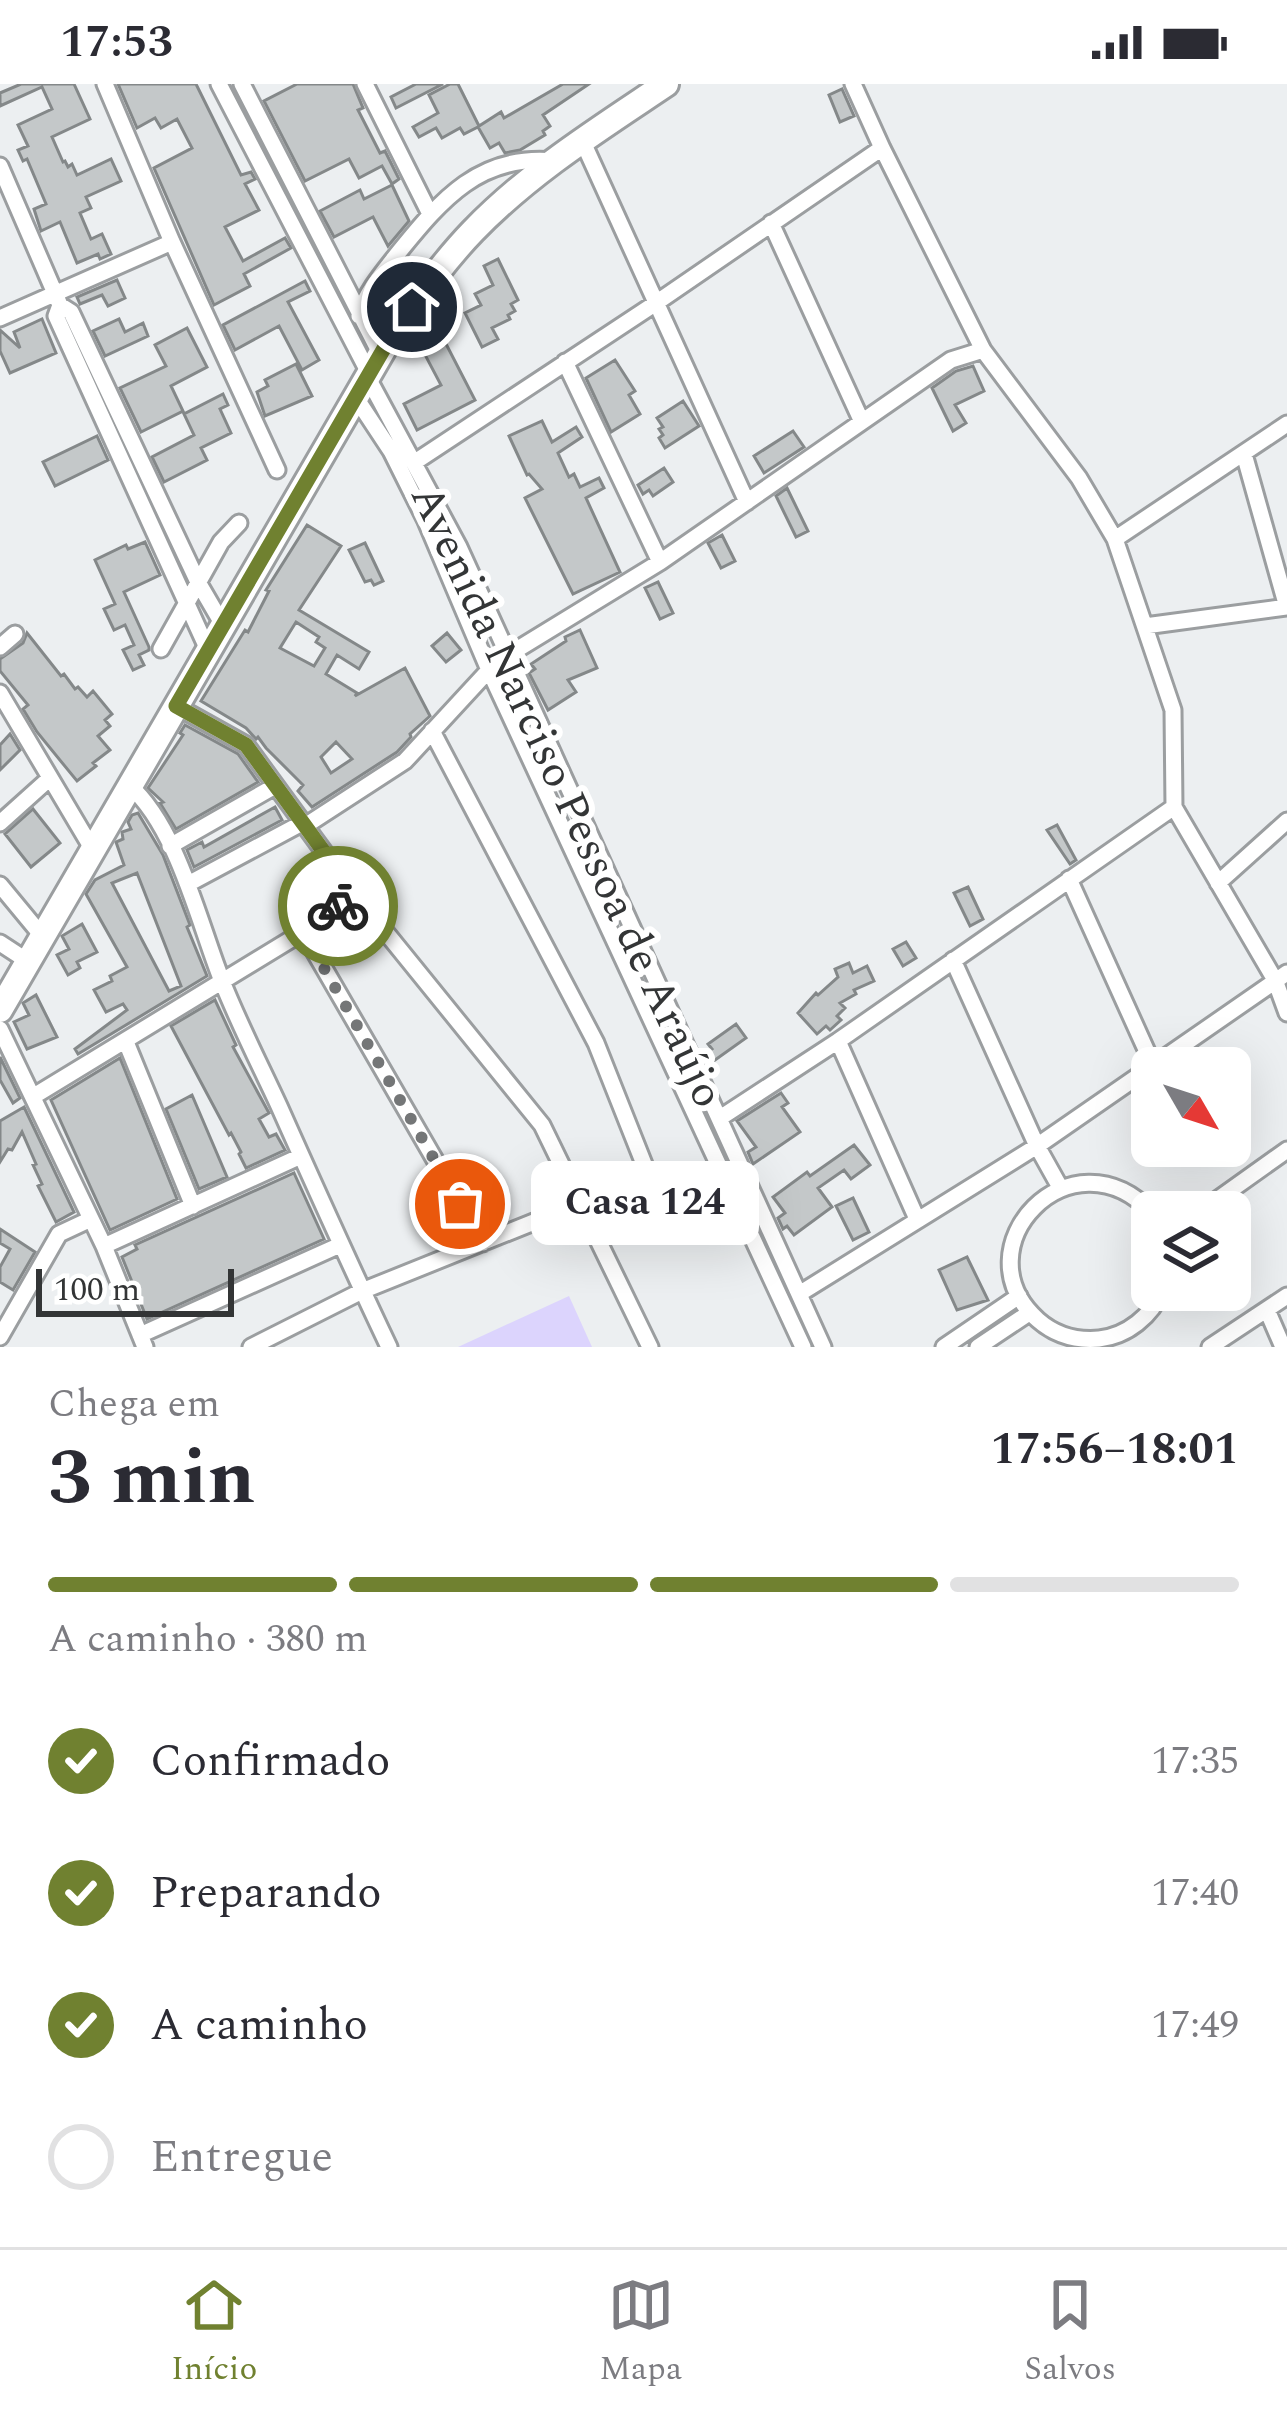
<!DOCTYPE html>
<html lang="pt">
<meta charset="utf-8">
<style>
:root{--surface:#fff;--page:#f2f2f3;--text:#2b2b33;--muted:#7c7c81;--line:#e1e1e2;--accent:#708130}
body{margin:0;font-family:Spectral,serif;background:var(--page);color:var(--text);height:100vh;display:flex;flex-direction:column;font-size:45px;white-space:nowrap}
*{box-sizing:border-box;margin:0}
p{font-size:39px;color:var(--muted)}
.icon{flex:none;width:66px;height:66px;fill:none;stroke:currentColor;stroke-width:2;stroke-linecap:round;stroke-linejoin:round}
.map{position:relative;height:1263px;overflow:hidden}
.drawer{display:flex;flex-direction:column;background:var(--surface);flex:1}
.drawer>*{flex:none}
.needle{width:78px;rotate:129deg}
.tools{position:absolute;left:1131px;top:963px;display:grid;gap:24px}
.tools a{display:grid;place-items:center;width:120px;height:120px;border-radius:18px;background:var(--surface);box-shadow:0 12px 48px #0002;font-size:60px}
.scale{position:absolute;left:36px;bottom:30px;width:198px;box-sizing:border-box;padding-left:12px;border:6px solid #333536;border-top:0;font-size:33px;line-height:42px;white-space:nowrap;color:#333536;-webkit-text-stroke:9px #fff;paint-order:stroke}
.pin{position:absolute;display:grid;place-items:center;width:102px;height:102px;color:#fff;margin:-51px;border:6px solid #fff;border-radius:50%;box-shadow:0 3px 12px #0007}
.courier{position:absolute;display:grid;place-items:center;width:120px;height:120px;margin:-60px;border:9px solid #708130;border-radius:50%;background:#fff;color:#222;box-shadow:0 3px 15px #0007}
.bubble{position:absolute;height:84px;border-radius:18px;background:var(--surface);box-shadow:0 12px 48px #0002;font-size:39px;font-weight:700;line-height:84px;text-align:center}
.head em{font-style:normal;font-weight:700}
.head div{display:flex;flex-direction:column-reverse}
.head{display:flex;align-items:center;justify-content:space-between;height:204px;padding:0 48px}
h1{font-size:78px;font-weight:700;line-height:90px}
.bar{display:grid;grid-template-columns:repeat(4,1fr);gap:18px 12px;align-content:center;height:144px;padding:0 48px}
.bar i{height:15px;border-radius:9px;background:var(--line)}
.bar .selected{background:var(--accent)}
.bar p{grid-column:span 4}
ol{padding:0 48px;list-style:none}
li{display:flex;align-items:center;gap:36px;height:132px}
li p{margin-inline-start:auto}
li .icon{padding:12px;border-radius:50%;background:var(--accent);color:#fff;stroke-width:4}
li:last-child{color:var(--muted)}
li i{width:66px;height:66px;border:6px solid var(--line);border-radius:50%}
.status{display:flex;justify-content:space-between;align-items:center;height:84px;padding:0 60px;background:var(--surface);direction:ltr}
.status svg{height:33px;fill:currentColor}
.menu{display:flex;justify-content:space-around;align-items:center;height:168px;border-top:3px solid var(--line);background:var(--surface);font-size:33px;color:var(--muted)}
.menu a{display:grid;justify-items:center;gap:6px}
.menu .selected{color:var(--accent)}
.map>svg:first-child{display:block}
.green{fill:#dcd4fd}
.building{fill:#c4c8c9;stroke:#848889;stroke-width:3;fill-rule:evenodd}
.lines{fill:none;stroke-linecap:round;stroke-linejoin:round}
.minor-casing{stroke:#9b9ea0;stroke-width:21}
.trunk-casing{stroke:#9b9ea0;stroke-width:30}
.minor{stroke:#fff;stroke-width:15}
.trunk{stroke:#fff;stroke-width:24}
.done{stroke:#747677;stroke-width:12;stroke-dasharray:0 21.6}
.route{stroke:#708130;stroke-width:15}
.labels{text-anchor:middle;stroke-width:12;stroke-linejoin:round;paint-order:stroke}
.street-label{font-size:45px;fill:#333536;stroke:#fff}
</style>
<div class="status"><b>17:53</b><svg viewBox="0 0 49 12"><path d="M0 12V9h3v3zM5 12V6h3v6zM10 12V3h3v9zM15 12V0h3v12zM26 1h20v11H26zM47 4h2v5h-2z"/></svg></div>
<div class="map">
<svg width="1287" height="1263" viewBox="0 0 1287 1263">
<rect width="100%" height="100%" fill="#eceff1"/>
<path class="green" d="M 569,1212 L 592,1263 L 458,1263 Z"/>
<path class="building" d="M 21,0 L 74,0 L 90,35 L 52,53 L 63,78 L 65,77 L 68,83 L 72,80 L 77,91 L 111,75 L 121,97 L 86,113 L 91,124 L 80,129 L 91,155 L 102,150 L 111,170 L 100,175 L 98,170 L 77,179 L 60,138 L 41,147 L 34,125 L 46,120 L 27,75 L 23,77 L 18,66 L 28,62 L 18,41 L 52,25 L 42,3 L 0,22 L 0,9 Z
M 118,0 L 196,0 L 241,91 L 251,88 L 255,95 L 245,100 L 259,126 L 225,143 L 243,177 L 285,154 L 291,164 L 244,190 L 250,202 L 214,221 L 154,84 L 192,64 L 177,35 L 161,44 L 155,34 L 137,44 Z
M 297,0 L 353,0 L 363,24 L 358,26 L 380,69 L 385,67 L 399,95 L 392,100 L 382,82 L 359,94 L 349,75 L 305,97 L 264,17 Z
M 416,0 L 443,0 L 396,24 L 391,13 Z
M 450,0 L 458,0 L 479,42 L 501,28 L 504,34 L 563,0 L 589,0 L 543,31 L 550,42 L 543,47 L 545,51 L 520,66 L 505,69 L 499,59 L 490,64 L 478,43 L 464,50 L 460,44 L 442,54 L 436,44 L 419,53 L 413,43 L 438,29 L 429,11 Z
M 842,5 L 854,32 L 840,38 L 829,11 Z
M 392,101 L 409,137 L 388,162 L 373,133 L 334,153 L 320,127 L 360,106 L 364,115 Z
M 498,175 L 518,216 L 511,220 L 515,227 L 508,231 L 510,235 L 492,244 L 498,255 L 482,263 L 465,229 L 481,221 L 475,210 L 493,201 L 484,182 Z
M 117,196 L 125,214 L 108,222 L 102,211 L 80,220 L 77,213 Z
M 305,197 L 310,207 L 288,218 L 319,276 L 302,286 L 279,242 L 235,266 L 223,241 Z
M 42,235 L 56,269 L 10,289 L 0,267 L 0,246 L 20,264 L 14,248 Z
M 119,235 L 125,248 L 143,239 L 148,252 L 105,272 L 93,247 Z
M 187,244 L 207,283 L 171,302 L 183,327 L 141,348 L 120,304 L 166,282 L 155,261 Z
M 444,256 L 475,316 L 417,346 L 404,320 L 441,301 L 423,267 Z
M 615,276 L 635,307 L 629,311 L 640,330 L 611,348 L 586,294 Z
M 296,280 L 312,312 L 265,332 L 257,308 L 268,302 L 265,296 Z
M 973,282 L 984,307 L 955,321 L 966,339 L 953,347 L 932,304 L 956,287 Z
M 223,310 L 228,321 L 220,325 L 231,349 L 201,364 L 207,376 L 164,398 L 152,373 L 194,351 L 184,330 Z
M 683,317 L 699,342 L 665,364 L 659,354 L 663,351 L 659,345 L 663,343 L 657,334 Z
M 542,337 L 552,358 L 576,343 L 582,353 L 558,369 L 569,393 L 574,390 L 580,403 L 599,394 L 604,404 L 586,414 L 620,488 L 573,510 L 525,414 L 542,405 L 529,390 L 527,391 L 509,352 Z
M 793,347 L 804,363 L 764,389 L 754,372 Z
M 97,352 L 108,376 L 55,402 L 43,378 Z
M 664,384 L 673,398 L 653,412 L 649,406 L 643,410 L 638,401 Z
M 787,404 L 808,447 L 796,453 L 776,412 Z
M 307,441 L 341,462 L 299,526 L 369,568 L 359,585 L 337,571 L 326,590 L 357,609 L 355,612 L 405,584 L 430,632 L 410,650 L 411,653 L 397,668 L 312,723 L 298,707 L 303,701 L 266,664 L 258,653 L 256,655 L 246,644 L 201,617 L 245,546 L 248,548 L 269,507 L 266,506 ZM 296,538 L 319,553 L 316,558 L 325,564 L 314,582 L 280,564 ZM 336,658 L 352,675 L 331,689 L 321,673 Z
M 722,451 L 735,477 L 721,484 L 708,459 Z
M 145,458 L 160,491 L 124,508 L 149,563 L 149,566 L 139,571 L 144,581 L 133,586 L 123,566 L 134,561 L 125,541 L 114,546 L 104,525 L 115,520 L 95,476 L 126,461 L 128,465 Z
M 365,459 L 383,497 L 374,501 L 371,496 L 365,498 L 349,466 Z
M 658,498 L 673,529 L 660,535 L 645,504 Z
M 580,546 L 597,584 L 568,596 L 576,608 L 548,626 L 529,589 L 535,585 L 531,580 L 566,557 L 565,553 Z
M 27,549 L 61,592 L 64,590 L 75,605 L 78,603 L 87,613 L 93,607 L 112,630 L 105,636 L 110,642 L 98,652 L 110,666 L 93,679 L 96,682 L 77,697 L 37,648 L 23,625 L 28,621 L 0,587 L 0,575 L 23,559 Z
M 447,549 L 461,566 L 446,578 L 432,562 Z
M 185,641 L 238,670 L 258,698 L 176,745 L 160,719 L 163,718 L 148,704 L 183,651 L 180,649 Z
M 10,650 L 20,666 L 0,686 L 0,661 Z
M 275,723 L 282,736 L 194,783 L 187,766 L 202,758 L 204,763 Z
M 33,725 L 60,759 L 31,783 L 5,750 Z
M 138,729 L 163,771 L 190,841 L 187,843 L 207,892 L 78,970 L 75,965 L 127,926 L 123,920 L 106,928 L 94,906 L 112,897 L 110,892 L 127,883 L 86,810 L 95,796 L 124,781 L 116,758 L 123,755 L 122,748 L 131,745 L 128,738 L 132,731 ZM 137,789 L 181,902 L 169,907 L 112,799 Z
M 1057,741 L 1076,776 L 1070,780 L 1047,746 Z
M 968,803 L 983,835 L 970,842 L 954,809 Z
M 82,840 L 97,868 L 77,878 L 80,884 L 68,891 L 57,871 L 69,865 L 62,852 Z
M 906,858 L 916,874 L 903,882 L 893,865 Z
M 849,879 L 853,889 L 867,882 L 874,897 L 854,906 L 856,910 L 840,919 L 845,924 L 837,932 L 841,936 L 830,946 L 826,942 L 817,950 L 798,929 L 816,909 L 818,911 L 838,893 L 835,885 Z
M 36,911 L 57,953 L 27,965 L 14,938 L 29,931 L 23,919 Z
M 215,916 L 236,961 L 233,963 L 269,1029 L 259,1035 L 269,1053 L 276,1050 L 285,1066 L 246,1084 L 239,1070 L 241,1068 L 231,1049 L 229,1051 L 171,942 Z
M 736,940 L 746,954 L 708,981 L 703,971 L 712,965 L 708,960 Z
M 0,973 L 20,1014 L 13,1019 L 0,996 Z
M 120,974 L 177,1115 L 110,1146 L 51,1016 Z
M 781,1009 L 788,1019 L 782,1023 L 800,1048 L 753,1080 L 748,1068 L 756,1063 L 737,1037 Z
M 192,1011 L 227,1093 L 199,1105 L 166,1025 Z
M 24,1023 L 74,1128 L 56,1138 L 38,1102 L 42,1100 L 33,1081 L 36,1080 L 22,1048 L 12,1066 L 8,1065 L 0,1078 L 0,1037 Z
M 854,1061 L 870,1081 L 851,1095 L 844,1086 L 818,1104 L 832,1123 L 794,1151 L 787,1142 L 783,1145 L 778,1134 L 785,1129 L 773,1113 L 807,1088 L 810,1092 Z
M 294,1089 L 324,1155 L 147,1235 L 122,1173 L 137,1165 L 135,1161 Z
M 853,1114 L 869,1148 L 853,1156 L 836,1122 Z
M 0,1145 L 35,1168 L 13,1206 L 0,1198 L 0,1183 L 10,1165 L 0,1159 Z
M 967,1173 L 988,1216 L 957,1226 L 939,1186 Z"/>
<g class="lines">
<g class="minor-casing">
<path id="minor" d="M 105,0 L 172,158 L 277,386
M 219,0 L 370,291
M 242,0 L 381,271
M 365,0 L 430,130
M 853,0 L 882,64 L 983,266 L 1079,394 L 1115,455 L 1173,626 L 1174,723 L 1275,896 L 1287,929
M 582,56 L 747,418
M 0,82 L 60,221 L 71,228 L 198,498 L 223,541
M 771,139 L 862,338
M 60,221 L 56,232 L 208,566
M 359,232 C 365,209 384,187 399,168 C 442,115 480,70 554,77
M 0,234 L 172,158
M 565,278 L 660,478
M 368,294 L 459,463 L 823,1263
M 356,314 L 391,367 L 425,435 L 489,586 L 803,1263
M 1244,370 L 1287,523
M 415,378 L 656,219 L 882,64
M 1115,455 L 1287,340
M 1145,542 L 1287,523
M 0,563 L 15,550
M 161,565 L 221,458 L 239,439
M 0,609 L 93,766
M 176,622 L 246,661 L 354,809 L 542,1041 L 650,1263
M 432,647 L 596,959 L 644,1080
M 129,701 C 177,743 199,839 222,897 C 239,940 260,981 279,1022 C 315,1103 351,1183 389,1263
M 0,739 L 50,694
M 305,742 L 405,677 L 489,586 L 508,571 L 660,478 L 951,276 L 983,266
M 170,762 L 275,702
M 1069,795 L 1153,981
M 1218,799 L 1287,737
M 188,800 L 302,739
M 0,801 L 43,853
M 303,848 L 483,1159
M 0,859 L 29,878
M 953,876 L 1037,1062 L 1061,1105
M 0,945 L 104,1162 L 145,1263
M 838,957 L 917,1135
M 126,958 L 193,1122
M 34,1012 L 303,848 L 354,809
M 720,1034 L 838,957 L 1174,723
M 1200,1128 L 1287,1066
M 1152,1129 C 1071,1043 957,1164 1038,1236 C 1055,1251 1076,1257 1099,1255 C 1127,1252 1152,1232 1162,1206
M 104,1162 L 301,1072
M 799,1210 L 1037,1062 L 1287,889
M 1267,1226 L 1283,1263
M 140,1251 L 340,1161
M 0,1253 L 59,1150 L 91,1135
M 251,1263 L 362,1207 L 581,1119
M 944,1263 L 1019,1212
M 978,1263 L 1029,1229
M 1210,1263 L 1287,1212"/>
</g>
<g class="trunk-casing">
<path id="trunk" d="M 0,926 L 393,249 C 418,214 443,178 473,147 C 530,88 599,45 666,0"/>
</g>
<use href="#minor" class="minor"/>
<use href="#trunk" class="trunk"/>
</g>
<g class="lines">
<path class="done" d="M 338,822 L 303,848 L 460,1120"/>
<path class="route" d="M 338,822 L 354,809 L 246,661 L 176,622 L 393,249 L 412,223"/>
</g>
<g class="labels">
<g class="street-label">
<text transform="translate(569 711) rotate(65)" y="16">Avenida Narciso Pessoa de Araújo</text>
</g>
</g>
</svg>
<div class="tools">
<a><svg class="needle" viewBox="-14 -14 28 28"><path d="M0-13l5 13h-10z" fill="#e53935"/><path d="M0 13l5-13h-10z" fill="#7c7c81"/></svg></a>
<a><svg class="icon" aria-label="layers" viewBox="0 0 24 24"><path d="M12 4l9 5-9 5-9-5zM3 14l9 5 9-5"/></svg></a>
</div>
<div class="scale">100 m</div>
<div class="pin" style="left:460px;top:1120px;background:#ea580c"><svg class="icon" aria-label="bag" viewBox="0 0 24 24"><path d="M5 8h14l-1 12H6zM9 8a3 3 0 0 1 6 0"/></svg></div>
<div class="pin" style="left:412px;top:223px;background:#1f2937"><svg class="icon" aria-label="home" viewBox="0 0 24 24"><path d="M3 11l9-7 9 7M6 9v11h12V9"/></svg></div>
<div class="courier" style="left:338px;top:822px"><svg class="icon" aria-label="bike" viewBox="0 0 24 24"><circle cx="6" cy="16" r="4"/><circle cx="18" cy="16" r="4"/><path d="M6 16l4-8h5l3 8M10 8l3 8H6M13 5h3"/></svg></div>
<div class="bubble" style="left:531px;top:1077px;width:228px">Casa 124</div>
</div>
<section class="drawer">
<div class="head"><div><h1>3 min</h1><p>Chega em</p></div><em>17:56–18:01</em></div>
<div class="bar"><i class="selected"></i><i class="selected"></i><i class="selected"></i><i></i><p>A caminho · 380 m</p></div>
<ol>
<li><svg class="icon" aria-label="check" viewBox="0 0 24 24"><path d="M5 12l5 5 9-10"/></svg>Confirmado<p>17:35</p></li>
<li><svg class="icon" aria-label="check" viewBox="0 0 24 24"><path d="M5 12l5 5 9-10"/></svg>Preparando<p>17:40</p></li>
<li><svg class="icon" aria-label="check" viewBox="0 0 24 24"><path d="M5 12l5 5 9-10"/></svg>A caminho<p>17:49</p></li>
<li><i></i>Entregue</li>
</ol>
</section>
<nav class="menu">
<a class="selected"><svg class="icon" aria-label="home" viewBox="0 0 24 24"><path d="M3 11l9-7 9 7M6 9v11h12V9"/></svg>Início</a>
<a><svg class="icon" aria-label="map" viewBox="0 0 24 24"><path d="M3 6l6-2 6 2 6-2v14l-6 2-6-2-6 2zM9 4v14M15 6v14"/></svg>Mapa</a>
<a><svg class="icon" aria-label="saved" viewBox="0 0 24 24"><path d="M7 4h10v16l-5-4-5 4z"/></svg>Salvos</a>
</nav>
